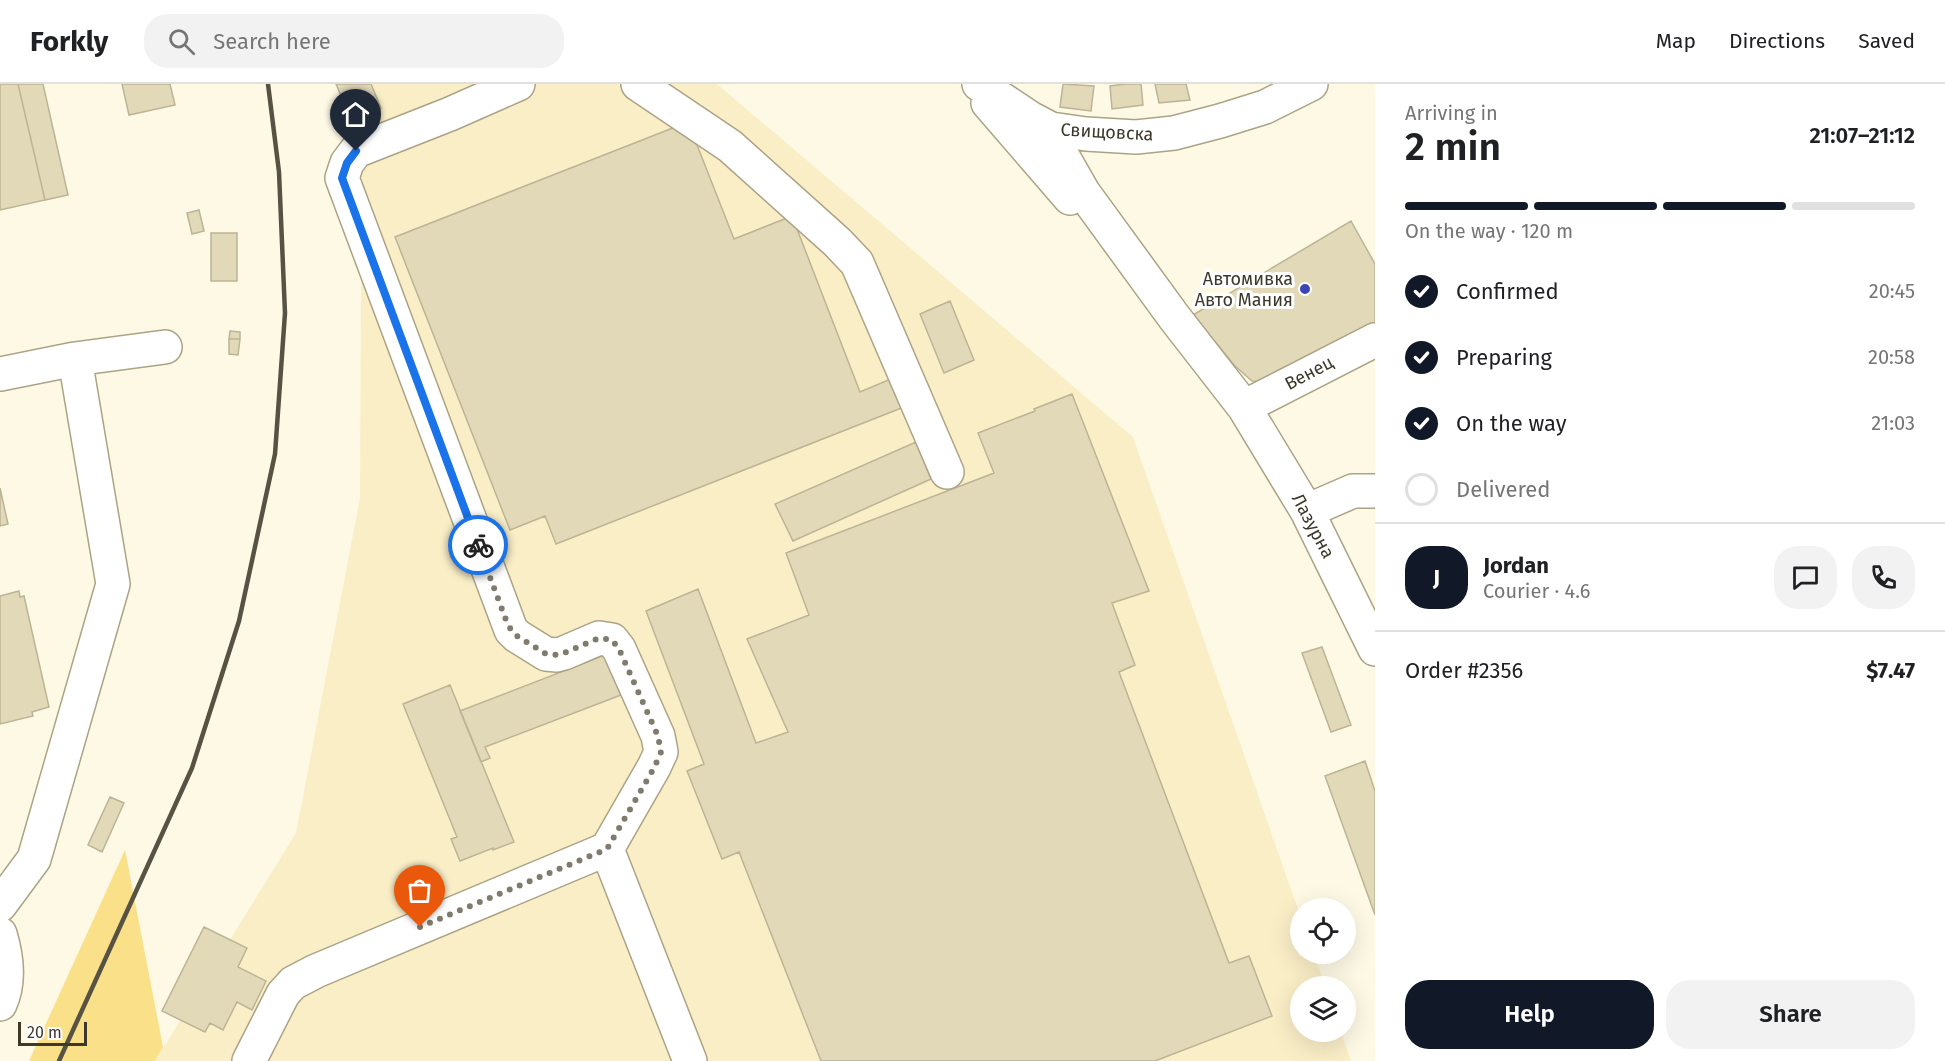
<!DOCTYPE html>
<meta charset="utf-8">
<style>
:root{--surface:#fff;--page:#f2f2f2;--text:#202124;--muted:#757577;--line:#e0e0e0;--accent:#111827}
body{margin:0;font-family:"Fira Sans",sans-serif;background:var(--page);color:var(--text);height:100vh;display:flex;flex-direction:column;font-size:22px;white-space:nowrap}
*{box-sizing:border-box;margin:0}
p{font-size:20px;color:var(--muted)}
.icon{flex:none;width:33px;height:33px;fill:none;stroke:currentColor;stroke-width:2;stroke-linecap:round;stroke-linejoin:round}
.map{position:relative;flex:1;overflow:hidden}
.sheet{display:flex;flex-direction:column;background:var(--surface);width:570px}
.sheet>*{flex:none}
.fabs{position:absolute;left:1290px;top:814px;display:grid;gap:12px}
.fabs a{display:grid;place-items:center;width:66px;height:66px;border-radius:50%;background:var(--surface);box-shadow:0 6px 24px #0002;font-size:30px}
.scale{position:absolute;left:18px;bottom:15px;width:69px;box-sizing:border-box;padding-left:6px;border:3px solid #3c392c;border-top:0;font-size:16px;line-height:21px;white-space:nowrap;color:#3c392c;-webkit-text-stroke:4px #fff;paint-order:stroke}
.pin{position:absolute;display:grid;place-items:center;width:51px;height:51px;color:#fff;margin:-62px -26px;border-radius:50% 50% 50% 0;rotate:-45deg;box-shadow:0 0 6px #0007}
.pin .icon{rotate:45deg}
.courier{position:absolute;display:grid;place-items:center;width:60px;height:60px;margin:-30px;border:4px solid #1a73e8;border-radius:50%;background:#fff;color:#222;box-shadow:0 2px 8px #0007}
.summary em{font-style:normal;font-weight:600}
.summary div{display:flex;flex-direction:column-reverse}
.summary{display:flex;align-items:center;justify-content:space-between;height:102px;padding:0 30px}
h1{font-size:39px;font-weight:600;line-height:45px}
.bar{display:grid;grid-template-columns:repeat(4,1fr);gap:9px 6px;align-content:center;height:72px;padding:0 30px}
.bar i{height:8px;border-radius:4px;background:var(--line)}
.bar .current{background:var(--accent)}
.bar p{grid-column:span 4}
.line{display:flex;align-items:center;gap:15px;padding:0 30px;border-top:2px solid var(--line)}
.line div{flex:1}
.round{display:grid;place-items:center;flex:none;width:63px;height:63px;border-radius:24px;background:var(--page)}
ol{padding:0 30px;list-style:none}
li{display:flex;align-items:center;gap:18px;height:66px}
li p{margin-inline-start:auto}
li .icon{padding:6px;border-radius:50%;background:var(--accent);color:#fff;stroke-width:4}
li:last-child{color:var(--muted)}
li i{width:33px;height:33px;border:3px solid var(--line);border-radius:50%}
.button{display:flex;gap:12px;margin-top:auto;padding:12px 30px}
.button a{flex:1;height:69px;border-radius:24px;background:var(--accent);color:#fff;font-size:24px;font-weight:600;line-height:69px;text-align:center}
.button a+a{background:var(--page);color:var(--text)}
header{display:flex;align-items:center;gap:36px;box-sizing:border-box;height:84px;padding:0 30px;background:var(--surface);border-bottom:2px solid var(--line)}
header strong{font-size:28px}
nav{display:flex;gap:33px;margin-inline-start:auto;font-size:21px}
.search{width:420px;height:54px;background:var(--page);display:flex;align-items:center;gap:15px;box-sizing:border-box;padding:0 21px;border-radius:24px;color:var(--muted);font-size:22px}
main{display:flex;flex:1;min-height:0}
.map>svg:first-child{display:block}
.built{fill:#faeec7}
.green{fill:#f9e089}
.building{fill:#e2d9b9;stroke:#bdb495;stroke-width:1.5}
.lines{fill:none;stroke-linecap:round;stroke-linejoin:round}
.minor-casing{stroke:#aca385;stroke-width:36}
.minor{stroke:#fff;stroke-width:33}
.rail{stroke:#565345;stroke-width:4.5}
.done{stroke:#807c6d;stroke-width:6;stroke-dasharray:0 10.8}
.route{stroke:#1a73e8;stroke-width:8}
.poi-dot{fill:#3c44b8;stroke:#fff;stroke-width:2}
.labels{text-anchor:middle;stroke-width:6;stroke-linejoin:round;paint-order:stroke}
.street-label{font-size:18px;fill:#3c392c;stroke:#fff}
.poi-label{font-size:18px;fill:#3c392c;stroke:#fff;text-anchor:end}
</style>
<header>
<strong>Forkly</strong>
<div class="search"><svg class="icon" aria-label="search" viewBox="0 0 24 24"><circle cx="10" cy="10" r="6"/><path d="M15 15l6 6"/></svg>Search here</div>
<nav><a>Map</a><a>Directions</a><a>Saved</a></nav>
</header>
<main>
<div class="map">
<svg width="1375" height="977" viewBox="0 0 1375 977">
<rect width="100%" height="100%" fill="#fef9e5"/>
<path class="built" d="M 362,0 L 717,0 L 1133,353 L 1300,831 L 1300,870 L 1314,870 L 1326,903 L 1300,903 L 1300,948 L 1341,948 L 1351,977 L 155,977 L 296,749 L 360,414 Z"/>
<path class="green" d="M 125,766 L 163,963 L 155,977 L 29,977 Z"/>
<path class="building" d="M 0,0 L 18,0 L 45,116 L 0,126 Z
M 18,0 L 43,0 L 68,111 L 45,116 Z
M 122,0 L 170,0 L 175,21 L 129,31 Z
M 336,0 L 371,0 L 381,24 L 351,36 Z
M 1063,0 L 1094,2 L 1091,27 L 1060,23 Z
M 1125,0 L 1141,0 L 1143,21 L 1112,25 L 1110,2 Z
M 1155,0 L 1186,0 L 1190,16 L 1159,19 Z
M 688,38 L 734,155 L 792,132 L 860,308 L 893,294 L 904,323 L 556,460 L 545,432 L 510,446 L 395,153 Z
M 199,126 L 204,147 L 192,150 L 187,129 Z
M 1351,137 L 1375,180 L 1375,250 L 1271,298 L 1252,297 L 1235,282 L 1193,231 Z
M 211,149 L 237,149 L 237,197 L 211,197 Z
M 950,217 L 974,276 L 944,289 L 920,230 Z
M 230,247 L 240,248 L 240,255 L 229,255 Z
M 229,255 L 240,255 L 238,271 L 229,270 Z
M 1072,310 L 1149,507 L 1112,519 L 1135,581 L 1119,588 L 1229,879 L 1249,872 L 1272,932 L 1155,977 L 821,977 L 739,768 L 722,775 L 687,687 L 704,680 L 646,527 L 698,505 L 756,659 L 788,648 L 747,555 L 809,531 L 786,469 L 994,389 L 978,349 L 1035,327 L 1034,325 Z
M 916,358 L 931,395 L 793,457 L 775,420 Z
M 0,404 L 8,440 L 0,442 Z
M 19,507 L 20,513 L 24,512 L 49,623 L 32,628 L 33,632 L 0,640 L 0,512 Z
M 1322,563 L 1351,641 L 1331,648 L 1302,569 Z
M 605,571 L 621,611 L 485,663 L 490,674 L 481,678 L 460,627 Z
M 450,601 L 514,758 L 493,766 L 493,764 L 460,777 L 451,755 L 457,753 L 403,620 Z
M 1365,677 L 1375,707 L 1375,831 L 1325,692 Z
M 110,713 L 124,719 L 102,768 L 88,761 Z
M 204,843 L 247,864 L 238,883 L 266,897 L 252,926 L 237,918 L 223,946 L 210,939 L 205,948 L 162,927 Z"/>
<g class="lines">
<g class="minor-casing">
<path id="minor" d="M 518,0 L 450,30 L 356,67 L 347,79 L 342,94 L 511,546 L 517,552 L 546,570 L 557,571 L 564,569 L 599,554 L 612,556 L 619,565 L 658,652 L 661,668 L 654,683 L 607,765
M 638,0 L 730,62 L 837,158 L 857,179 L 947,388
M 979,0 L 1030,34 L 1051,45 L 1086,50 L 1136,53 L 1174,49 L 1220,37 L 1265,23 L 1311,0
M 988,19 L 1070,114
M 1051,45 L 1063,73 L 1083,108 L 1174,233 L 1244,323 L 1307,427 L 1375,565
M 0,290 L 75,275 L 165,263
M 1244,323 L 1375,256
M 1307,427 L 1353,407 L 1375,407
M 0,821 L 34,775 L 113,500 L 75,275
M 0,850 C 7,873 10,898 0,920
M 249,977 L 283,910 L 293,899 L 316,887 L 607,765 L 690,977"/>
</g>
<use href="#minor" class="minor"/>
<path class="rail" d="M 59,977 L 192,684 L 239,537 L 275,370 L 285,229 L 279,88 L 268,0"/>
</g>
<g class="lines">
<path class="done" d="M 420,843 L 607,765 L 654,684 L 661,668 L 658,652 L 619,565 L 612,556 L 599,554 L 564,569 L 557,571 L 546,570 L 517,552 L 511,546 L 506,536 L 478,461"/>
<path class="route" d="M 356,67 L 347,79 L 342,94 L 478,461"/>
</g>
<circle class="poi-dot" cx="1305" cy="205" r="6"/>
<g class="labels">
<g class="street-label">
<text transform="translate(1107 48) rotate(3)" y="6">Свищовска</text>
<text transform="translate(1309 289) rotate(-28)" y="6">Венец</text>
<text transform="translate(1313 442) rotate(62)" y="6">Лазурна</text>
</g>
<g class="poi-label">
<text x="1293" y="201">Автомивка<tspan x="1293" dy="21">Авто Мания</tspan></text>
</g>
</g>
</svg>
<div class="fabs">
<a><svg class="icon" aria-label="locate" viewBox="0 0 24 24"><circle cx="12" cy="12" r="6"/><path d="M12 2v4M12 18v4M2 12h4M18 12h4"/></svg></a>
<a><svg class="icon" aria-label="layers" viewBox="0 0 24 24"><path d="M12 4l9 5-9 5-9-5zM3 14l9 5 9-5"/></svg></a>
</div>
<div class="scale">20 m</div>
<div class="pin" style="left:420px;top:843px;background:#ea580c"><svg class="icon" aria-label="bag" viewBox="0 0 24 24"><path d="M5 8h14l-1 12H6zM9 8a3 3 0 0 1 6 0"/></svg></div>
<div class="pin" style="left:356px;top:67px;background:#1f2937"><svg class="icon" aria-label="home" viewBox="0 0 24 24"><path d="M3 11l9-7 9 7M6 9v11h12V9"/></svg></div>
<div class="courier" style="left:478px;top:461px"><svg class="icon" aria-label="bike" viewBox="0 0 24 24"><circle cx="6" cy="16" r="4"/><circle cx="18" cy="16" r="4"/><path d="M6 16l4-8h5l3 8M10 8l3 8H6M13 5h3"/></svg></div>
</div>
<section class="sheet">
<div class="summary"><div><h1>2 min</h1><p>Arriving in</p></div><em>21:07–21:12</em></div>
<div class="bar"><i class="current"></i><i class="current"></i><i class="current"></i><i></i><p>On the way · 120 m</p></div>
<ol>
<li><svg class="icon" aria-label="check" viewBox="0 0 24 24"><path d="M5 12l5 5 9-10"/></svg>Confirmed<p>20:45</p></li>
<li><svg class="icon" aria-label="check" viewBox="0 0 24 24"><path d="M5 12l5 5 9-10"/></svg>Preparing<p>20:58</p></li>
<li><svg class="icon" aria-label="check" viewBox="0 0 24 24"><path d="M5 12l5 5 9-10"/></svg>On the way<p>21:03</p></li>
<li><i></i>Delivered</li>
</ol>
<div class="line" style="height:108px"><b class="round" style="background:var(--accent);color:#fff">J</b><div><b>Jordan</b><p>Courier · 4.6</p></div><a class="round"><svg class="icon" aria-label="chat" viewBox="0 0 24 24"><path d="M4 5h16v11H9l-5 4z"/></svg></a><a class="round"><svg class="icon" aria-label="phone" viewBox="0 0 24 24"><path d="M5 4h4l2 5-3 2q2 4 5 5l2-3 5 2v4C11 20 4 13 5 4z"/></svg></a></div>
<div class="line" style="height:78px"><div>Order #2356</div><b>$7.47</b></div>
<div class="button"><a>Help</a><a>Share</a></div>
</section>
</main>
